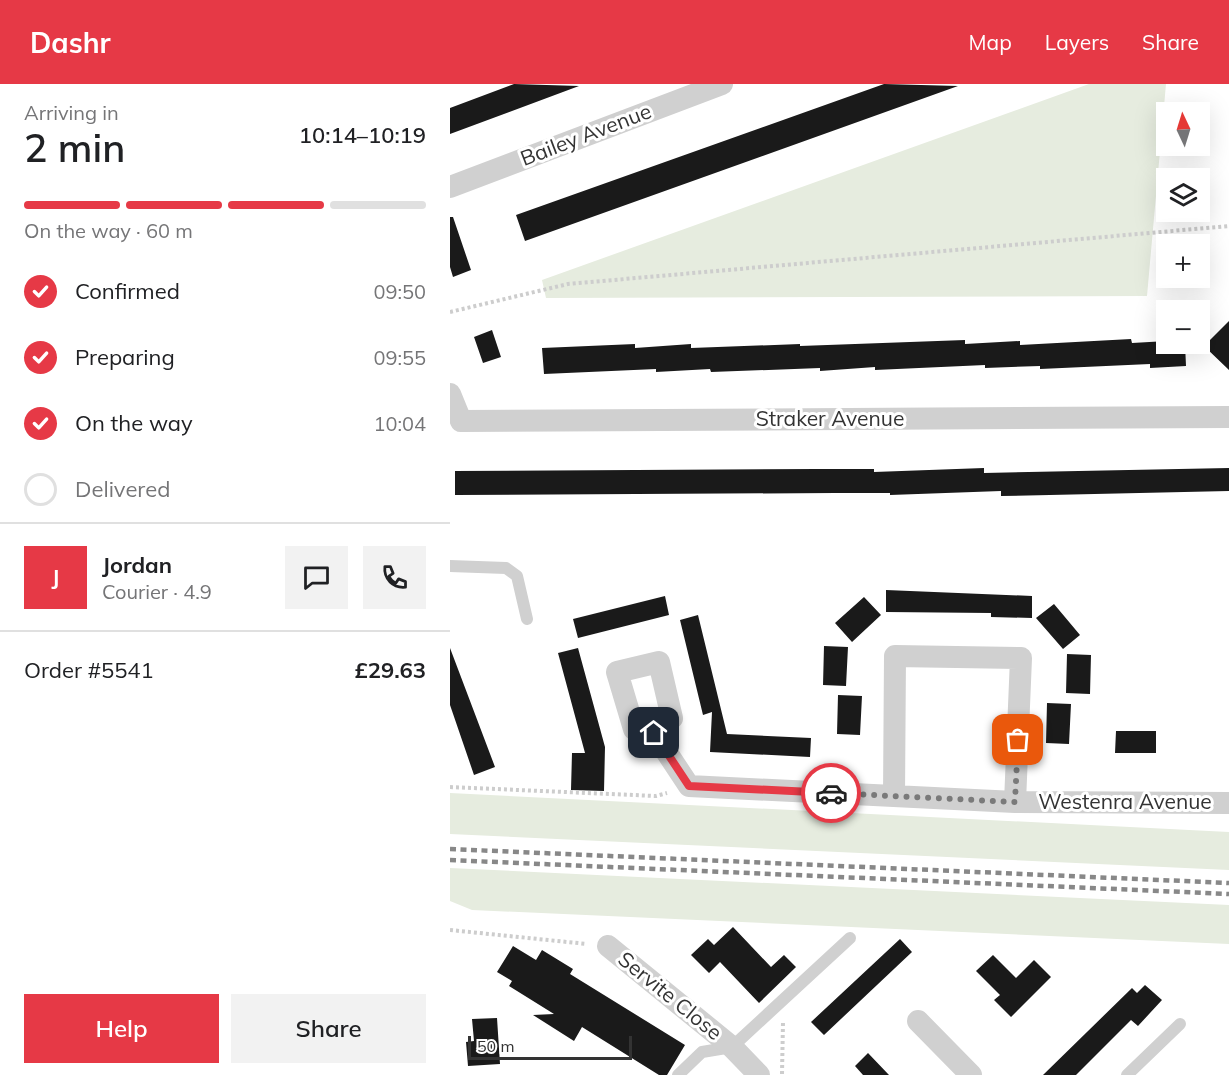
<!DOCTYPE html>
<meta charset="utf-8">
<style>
:root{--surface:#fff;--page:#f2f2f2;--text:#202124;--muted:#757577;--line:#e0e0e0;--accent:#e63946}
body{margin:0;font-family:Mulish,sans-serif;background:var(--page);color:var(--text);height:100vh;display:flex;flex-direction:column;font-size:22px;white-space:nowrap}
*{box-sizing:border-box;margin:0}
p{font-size:20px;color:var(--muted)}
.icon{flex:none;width:33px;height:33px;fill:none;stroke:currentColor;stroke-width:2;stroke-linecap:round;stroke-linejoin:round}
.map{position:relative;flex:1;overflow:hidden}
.side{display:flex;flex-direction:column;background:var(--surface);width:450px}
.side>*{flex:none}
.needle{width:39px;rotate:356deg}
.buttons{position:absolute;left:706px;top:18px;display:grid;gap:12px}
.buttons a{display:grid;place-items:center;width:54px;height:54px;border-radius:0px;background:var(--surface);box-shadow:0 6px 24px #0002;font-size:30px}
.scale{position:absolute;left:18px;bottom:15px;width:164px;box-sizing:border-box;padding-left:6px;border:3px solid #333;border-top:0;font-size:16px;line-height:21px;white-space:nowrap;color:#333;-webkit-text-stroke:4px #fff;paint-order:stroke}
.pin{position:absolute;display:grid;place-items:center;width:51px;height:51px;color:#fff;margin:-26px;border-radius:12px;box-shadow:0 3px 9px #0006}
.courier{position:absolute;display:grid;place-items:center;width:60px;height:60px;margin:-30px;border:4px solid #e63946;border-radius:50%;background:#fff;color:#222;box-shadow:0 2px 8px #0007}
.head em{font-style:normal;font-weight:600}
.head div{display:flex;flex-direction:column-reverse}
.head{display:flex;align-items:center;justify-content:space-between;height:102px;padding:0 24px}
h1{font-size:39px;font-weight:600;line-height:45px}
.bar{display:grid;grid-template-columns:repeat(4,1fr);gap:9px 6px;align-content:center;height:72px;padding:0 24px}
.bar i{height:8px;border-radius:4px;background:var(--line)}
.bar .current{background:var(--accent)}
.bar p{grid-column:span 4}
.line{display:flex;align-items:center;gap:15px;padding:0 24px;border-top:2px solid var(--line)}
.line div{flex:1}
.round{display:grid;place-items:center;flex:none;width:63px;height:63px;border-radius:0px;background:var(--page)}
ol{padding:0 24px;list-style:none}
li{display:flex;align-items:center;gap:18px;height:66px}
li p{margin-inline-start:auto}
li .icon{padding:6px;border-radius:50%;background:var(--accent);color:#fff;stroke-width:4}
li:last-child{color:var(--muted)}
li i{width:33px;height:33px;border:3px solid var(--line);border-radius:50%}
.cta{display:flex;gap:12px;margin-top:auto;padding:12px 24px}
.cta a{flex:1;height:69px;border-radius:0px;background:var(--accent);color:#fff;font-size:24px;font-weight:600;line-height:69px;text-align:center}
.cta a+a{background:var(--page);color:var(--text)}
header{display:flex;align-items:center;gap:36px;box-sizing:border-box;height:84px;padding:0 30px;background:var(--accent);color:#fff}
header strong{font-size:28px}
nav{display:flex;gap:33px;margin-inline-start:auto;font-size:21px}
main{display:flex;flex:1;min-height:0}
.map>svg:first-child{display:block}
.green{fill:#e6ecdf}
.building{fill:#1a1a1a}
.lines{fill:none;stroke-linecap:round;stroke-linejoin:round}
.path{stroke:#cdcdcd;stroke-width:4;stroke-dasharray:3 3;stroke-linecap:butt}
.service{stroke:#d0d0d0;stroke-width:12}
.minor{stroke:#d0d0d0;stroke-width:22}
.rail{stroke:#888;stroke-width:4.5;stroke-dasharray:6 4.5;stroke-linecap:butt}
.done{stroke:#7a7a7a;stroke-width:6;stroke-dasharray:0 10.8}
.route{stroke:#e63946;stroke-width:8}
.labels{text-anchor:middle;stroke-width:6;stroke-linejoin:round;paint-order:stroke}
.street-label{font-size:21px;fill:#333;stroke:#fff}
</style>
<header>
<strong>Dashr</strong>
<nav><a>Map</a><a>Layers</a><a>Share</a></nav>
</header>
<main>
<section class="side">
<div class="head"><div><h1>2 min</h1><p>Arriving in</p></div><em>10:14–10:19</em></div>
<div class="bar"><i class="current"></i><i class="current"></i><i class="current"></i><i></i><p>On the way · 60 m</p></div>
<ol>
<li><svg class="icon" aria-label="check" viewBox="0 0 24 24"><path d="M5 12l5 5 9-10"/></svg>Confirmed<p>09:50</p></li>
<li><svg class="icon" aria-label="check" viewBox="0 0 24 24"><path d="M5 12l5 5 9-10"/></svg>Preparing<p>09:55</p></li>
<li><svg class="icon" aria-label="check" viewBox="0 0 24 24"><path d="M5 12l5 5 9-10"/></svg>On the way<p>10:04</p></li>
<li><i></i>Delivered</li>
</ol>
<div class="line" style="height:108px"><b class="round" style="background:var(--accent);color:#fff">J</b><div><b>Jordan</b><p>Courier · 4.9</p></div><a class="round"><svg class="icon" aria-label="chat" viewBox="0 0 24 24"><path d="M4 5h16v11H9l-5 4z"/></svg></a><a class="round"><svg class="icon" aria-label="phone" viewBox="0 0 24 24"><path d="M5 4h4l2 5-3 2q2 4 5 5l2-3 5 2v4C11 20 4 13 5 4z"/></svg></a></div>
<div class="line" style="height:78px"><div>Order #5541</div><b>£29.63</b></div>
<div class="cta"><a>Help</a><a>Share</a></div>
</section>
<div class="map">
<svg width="779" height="991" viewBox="0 0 779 991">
<rect width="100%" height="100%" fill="#fff"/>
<path class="green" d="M 639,0 L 716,0 L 697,212 L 96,214 L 92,196 Z
M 0,709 L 779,748 L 779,786 L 0,750 Z
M 0,784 L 779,821 L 779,860 L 22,826 L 0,817 Z"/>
<path class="building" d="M 64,0 L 129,2 L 0,50 L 0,24 Z
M 434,0 L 508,2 L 75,157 L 66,131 Z
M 0,133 L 3,133 L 21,186 L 3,193 L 0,183 Z
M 779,237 L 779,286 L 754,262 Z
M 42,246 L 51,273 L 33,279 L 24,253 Z
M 681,255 L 682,259 L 717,257 L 717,260 L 735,260 L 736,282 L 700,284 L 700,280 L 590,285 L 590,282 L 535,284 L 535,281 L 425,286 L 425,283 L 370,287 L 370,284 L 261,288 L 260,285 L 206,288 L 206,285 L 94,290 L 92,264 L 185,260 L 185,264 L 241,260 L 241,264 L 350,260 L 350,262 L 515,256 L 515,260 L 570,257 L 570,261 Z
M 534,384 L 534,389 L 779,384 L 779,407 L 551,412 L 551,407 L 440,411 L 440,409 L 385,409 L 5,411 L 5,387 L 367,385 L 424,385 L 424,388 Z
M 436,506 L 582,512 L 582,534 L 541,533 L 541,529 L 436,528 Z
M 215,512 L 219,531 L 128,554 L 123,535 Z
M 414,513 L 431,531 L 402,558 L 385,539 Z
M 604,520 L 630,551 L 613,565 L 586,534 Z
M 248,531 L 277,650 L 361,654 L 360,673 L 260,668 L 262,628 L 253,631 L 230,536 Z
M 374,562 L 398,563 L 396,602 L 373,601 Z
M 0,564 L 45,683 L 24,691 L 0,621 Z
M 128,564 L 155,663 L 154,707 L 121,706 L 122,669 L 135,669 L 108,569 Z
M 617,570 L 641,571 L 640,610 L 616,609 Z
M 388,611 L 412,612 L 410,651 L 387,650 Z
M 597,619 L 621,620 L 619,660 L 596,659 Z
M 666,647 L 706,647 L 706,669 L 665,669 Z
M 283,843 L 321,883 L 334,871 L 346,883 L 309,919 L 270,878 L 259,889 L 241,871 L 258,855 L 264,861 Z
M 450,855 L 462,868 L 374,951 L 361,938 Z
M 63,862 L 86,876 L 92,866 L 123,885 L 120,890 L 235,961 L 217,991 L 209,991 L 132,943 L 124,957 L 83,931 L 104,930 L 59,902 L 62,897 L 47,888 Z
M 543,871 L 566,894 L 584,876 L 601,893 L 561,933 L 544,916 L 550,911 L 526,887 Z
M 695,901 L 712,916 L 688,942 L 681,936 L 626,991 L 593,991 L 682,904 L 687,909 Z
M 47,934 L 50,980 L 18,982 L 16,958 L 24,957 L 22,935 Z
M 418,969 L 439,991 L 413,991 L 405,982 Z"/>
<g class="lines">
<path class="path" d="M 0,228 L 118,200 L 779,142
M 0,703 L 206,712 L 217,709
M 0,846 L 137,860
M 332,990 L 333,938"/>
<path class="service" d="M 0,482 L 56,484 L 67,492 L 77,535
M 228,991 L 252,968 L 282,963 L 400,854
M 677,991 L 730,940"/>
<path class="minor" d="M 0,103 L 272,0
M 0,310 L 11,337 L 779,333
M 209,578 L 222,634 L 204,649 L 184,645 L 167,588 Z
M 204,649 L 239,702 L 565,718 L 779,719
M 444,712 L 445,572 L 571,574 L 565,718
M 158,862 L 282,963 L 309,991
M 468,937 L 521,991"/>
<path class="rail" d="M 0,765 L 779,799
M 0,776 L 779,810"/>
</g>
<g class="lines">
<path class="done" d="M 381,709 L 565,718 L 568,656"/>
<path class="route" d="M 204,649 L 239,702 L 381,709"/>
</g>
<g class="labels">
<g class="street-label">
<text transform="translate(136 51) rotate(-21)" y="7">Bailey Avenue</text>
<text x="380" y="342">Straker Avenue</text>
<text x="675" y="725">Westenra Avenue</text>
<text transform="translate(220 912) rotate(39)" y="7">Servite Close</text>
</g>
</g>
</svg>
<div class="buttons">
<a><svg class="needle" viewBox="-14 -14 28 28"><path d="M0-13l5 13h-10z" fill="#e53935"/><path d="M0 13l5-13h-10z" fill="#757577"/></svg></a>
<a><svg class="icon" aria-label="layers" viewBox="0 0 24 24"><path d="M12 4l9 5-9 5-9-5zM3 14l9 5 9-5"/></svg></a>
<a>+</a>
<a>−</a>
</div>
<div class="scale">50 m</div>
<div class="pin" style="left:568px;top:656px;background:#ea580c"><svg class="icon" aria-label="bag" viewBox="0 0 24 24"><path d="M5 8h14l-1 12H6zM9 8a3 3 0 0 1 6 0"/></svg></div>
<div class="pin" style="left:204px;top:649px;background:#1f2937"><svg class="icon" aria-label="home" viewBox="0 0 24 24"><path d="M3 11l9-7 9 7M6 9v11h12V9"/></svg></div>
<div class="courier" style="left:381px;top:709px"><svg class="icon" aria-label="car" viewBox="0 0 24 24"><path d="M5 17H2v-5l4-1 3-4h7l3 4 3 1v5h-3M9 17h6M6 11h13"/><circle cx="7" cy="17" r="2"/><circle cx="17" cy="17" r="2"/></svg></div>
</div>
</main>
